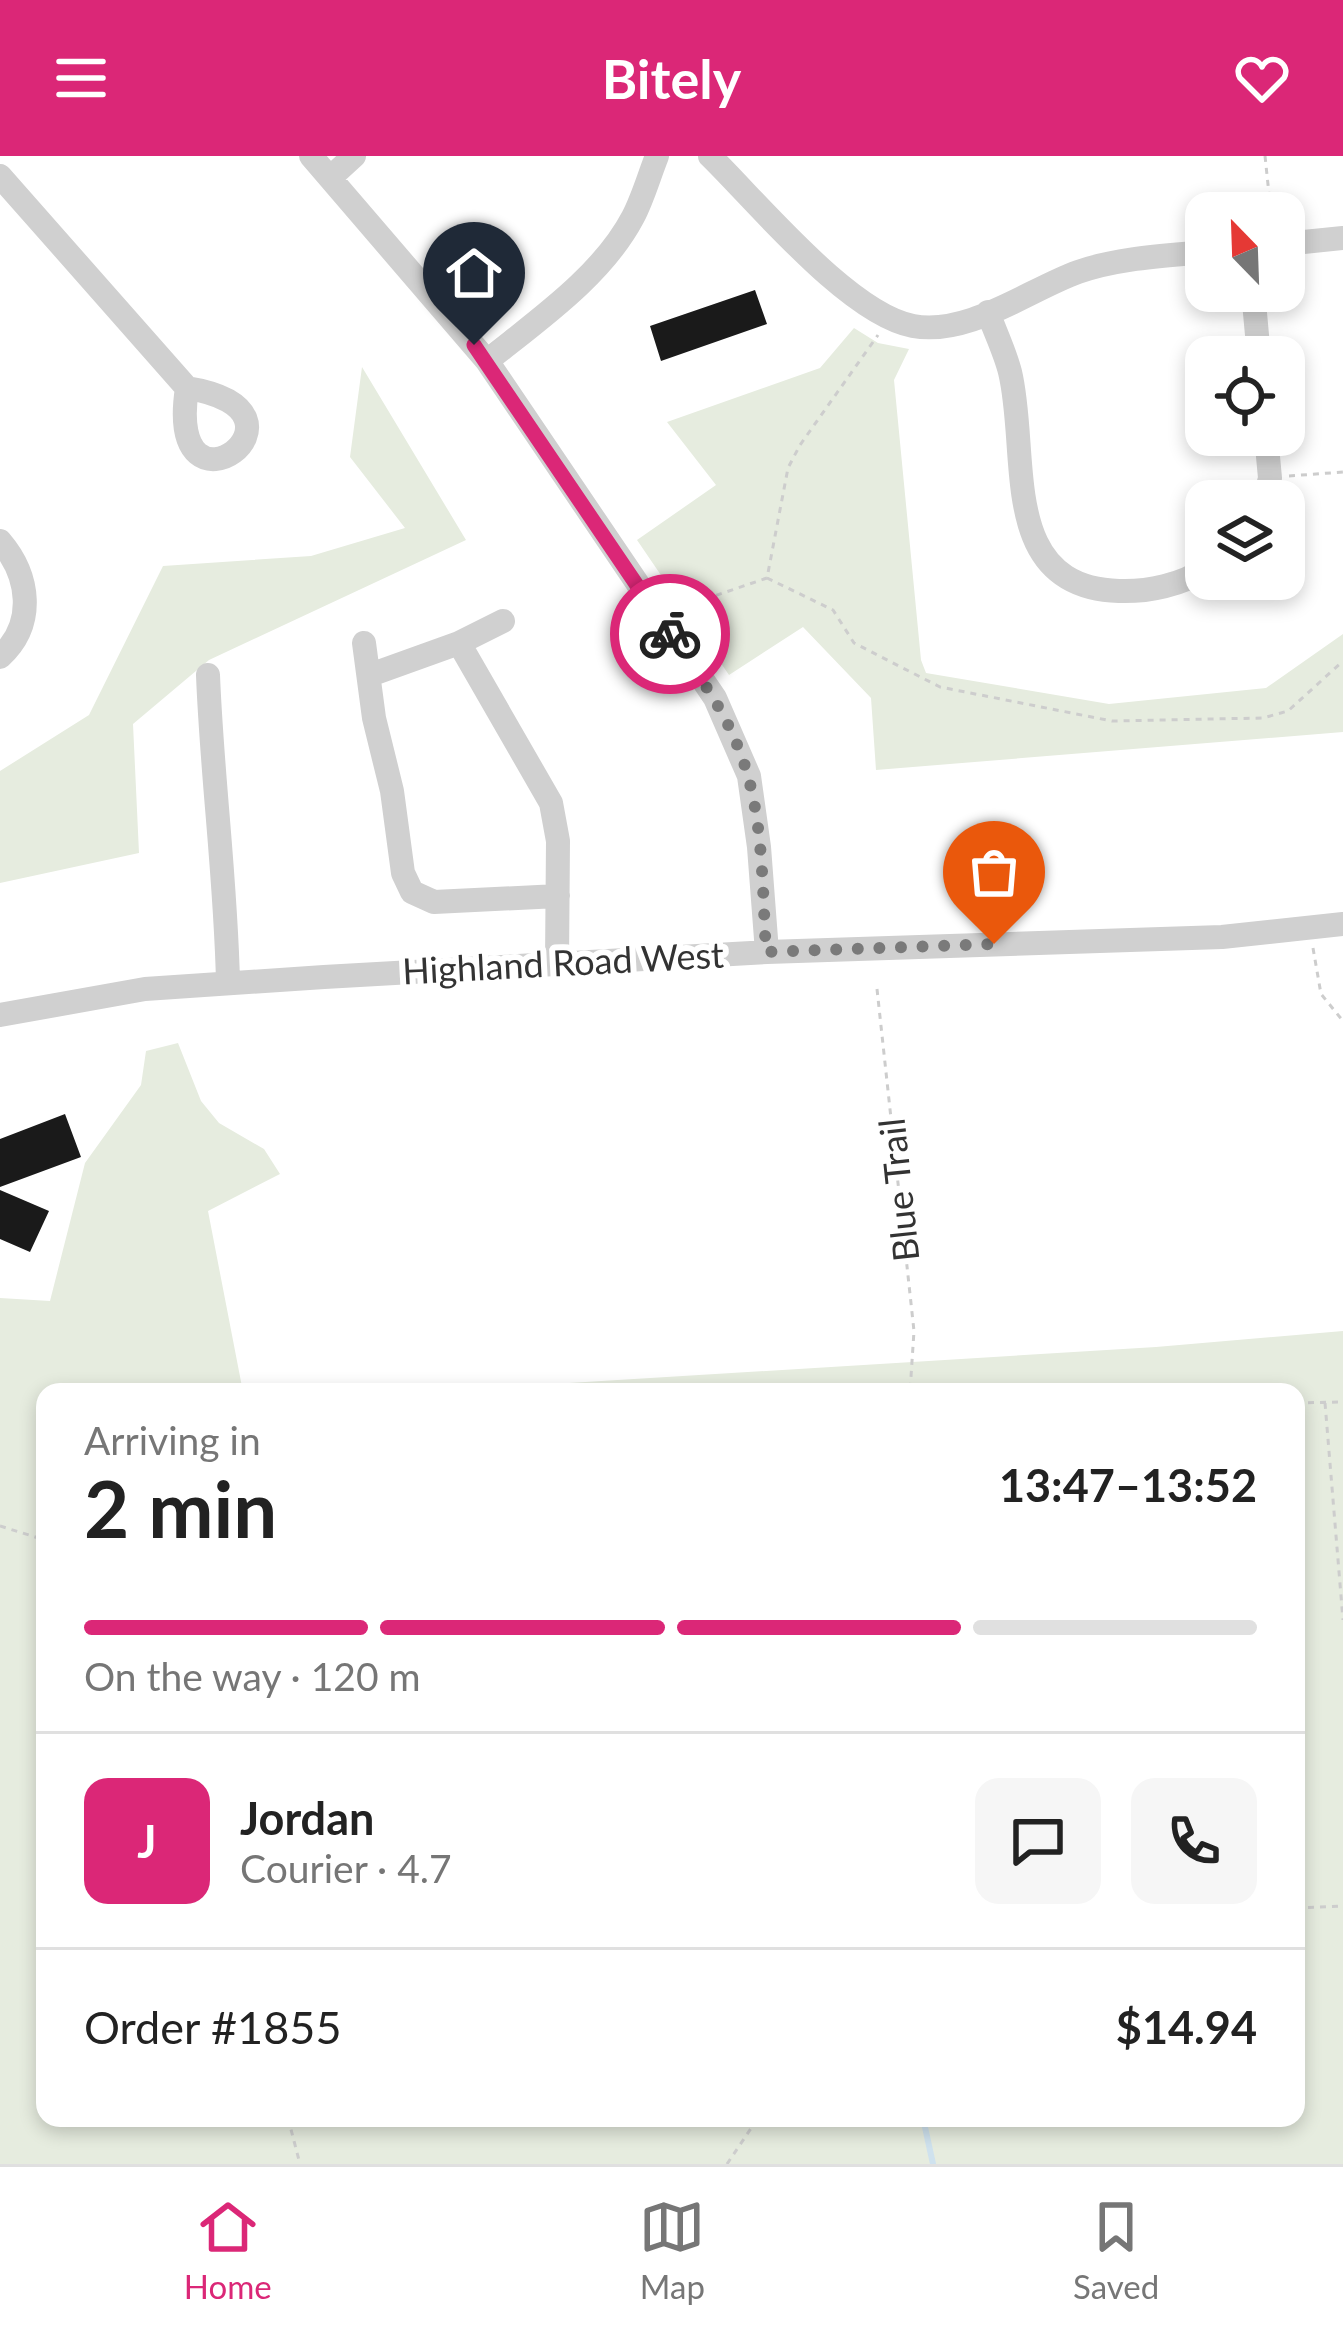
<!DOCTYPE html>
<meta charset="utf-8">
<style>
:root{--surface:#fff;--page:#f6f6f6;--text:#222;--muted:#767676;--line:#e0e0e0;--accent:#db2777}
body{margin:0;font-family:Lato,sans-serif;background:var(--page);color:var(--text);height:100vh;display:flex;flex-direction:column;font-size:45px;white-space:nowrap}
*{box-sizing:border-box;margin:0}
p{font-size:39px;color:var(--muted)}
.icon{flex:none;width:66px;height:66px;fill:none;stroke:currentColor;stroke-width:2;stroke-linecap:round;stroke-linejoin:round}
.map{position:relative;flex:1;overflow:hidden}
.details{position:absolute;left:36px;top:1227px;width:1269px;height:744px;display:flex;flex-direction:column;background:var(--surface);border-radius:24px;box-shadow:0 6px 18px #0003}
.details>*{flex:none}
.needle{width:78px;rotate:337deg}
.buttons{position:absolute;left:1185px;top:36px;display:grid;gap:24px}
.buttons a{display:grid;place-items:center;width:120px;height:120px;border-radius:24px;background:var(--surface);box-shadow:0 6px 18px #0003;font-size:60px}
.pin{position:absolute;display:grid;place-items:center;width:102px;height:102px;color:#fff;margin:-123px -51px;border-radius:50% 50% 50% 0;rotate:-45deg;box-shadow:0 0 12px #0007}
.pin .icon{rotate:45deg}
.courier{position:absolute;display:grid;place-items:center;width:120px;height:120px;margin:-60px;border:9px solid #db2777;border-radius:50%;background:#fff;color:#222;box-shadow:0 3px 15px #0007}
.headline em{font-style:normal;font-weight:700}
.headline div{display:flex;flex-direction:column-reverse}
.headline{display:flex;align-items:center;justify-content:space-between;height:204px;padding:0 48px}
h1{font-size:78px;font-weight:700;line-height:90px}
.bar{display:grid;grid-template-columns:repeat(4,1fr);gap:18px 12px;align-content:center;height:144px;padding:0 48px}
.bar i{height:15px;border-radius:9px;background:var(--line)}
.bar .selected{background:var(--accent)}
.bar p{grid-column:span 4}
.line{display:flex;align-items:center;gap:30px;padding:0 48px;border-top:3px solid var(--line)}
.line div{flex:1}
.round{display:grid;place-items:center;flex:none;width:126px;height:126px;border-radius:24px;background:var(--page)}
header{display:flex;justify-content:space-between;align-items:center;height:156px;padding:0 48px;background:var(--accent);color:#fff;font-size:54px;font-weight:700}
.menu{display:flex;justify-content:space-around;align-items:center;height:168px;border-top:3px solid var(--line);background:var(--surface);font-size:33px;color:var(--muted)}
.menu a{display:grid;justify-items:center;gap:6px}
.menu .selected{color:var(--accent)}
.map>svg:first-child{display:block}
.green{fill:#e6ecdf}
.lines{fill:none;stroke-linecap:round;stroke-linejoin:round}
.stream{stroke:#cfe2ee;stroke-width:6}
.building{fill:#1a1a1a}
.path{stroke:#cdcdcd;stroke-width:3;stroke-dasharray:6 6;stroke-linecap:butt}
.minor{stroke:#d0d0d0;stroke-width:24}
.done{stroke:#7a7a7a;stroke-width:12;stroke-dasharray:0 21.6}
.route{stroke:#db2777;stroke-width:15}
.labels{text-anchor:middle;stroke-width:12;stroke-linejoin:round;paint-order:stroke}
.street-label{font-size:36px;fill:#333;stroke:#fff}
</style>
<header><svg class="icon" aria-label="menu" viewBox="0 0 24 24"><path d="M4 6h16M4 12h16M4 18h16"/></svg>Bitely<svg class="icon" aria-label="heart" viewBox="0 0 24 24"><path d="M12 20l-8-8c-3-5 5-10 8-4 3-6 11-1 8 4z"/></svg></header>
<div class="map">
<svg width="1343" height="2008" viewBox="0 0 1343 2008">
<rect width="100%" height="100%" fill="#fff"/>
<path class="green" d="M 854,172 L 878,187 L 909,193 L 894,224 L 921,504 L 926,517 L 1109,548 L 1266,532 L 1343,478 L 1343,576 L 876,614 L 871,542 L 803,471 L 729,519 L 637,384 L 716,329 L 667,266 L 820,212 Z
M 362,211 L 466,384 L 209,504 L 133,568 L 139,697 L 0,727 L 0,615 L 89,559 L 163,410 L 311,400 L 405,372 L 350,301 Z
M 178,887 L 201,945 L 219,967 L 264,993 L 280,1018 L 208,1055 L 243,1236 L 45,1236 L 45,1962 L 1296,1962 L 1296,1236 L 422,1236 L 1156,1191 L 1343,1175 L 1343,2008 L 0,2008 L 0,1142 L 50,1145 L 85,1007 L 141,929 L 146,895 Z"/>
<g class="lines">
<path class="stream" d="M 923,1962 L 933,2008"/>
</g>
<path class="building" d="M 755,134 L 767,168 L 661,205 L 650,170 Z
M 65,958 L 81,1001 L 0,1031 L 0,983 Z
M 0,1034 L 49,1055 L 30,1096 L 0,1083 Z"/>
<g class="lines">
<path class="path" d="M 1265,0 L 1271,57
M 1289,320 L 1343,316
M 767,422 L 833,454 L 854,487 L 940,531 L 1112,565 L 1263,562 L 1288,555 L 1343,505
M 682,451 L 767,422 L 788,312 L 800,289 L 878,179
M 1313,792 L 1321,838 L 1343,865
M 877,833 L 914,1175 L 910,1236
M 1296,1247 L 1343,1246
M 1325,1247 L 1343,1464
M 0,1370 L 45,1384
M 1296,1752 L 1343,1750
M 288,1962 L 300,2008
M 727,2008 L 758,1962"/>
<path class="minor" d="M 311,0 L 487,205 L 715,542 L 749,620 L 759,691 L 767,796
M 710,0 C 758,47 849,158 913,170 C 969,180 1028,134 1078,116 C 1118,102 1164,100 1206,96
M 0,20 L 187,232
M 330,22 L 354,0
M 1284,88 L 1343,82
M 1253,135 L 1259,201
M 988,156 C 995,176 1005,196 1010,216 C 1030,299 997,431 1119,435 C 1147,436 1183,429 1206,412
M 487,205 C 538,164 602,120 633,61 C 643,42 649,20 657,0
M 187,232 C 333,255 164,380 187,232 Z
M 1264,345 L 1270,322 L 1266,279
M 0,385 C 30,420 36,468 0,501
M 364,487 L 374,562 L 392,635 L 403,717 L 412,736 L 434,746 L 558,740
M 459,487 L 551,647 L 558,685 L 557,806
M 208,519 C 212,622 226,724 228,827
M 370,519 L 459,487 L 503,465
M 0,859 L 145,833 L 324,821 L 767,796 L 1222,781 L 1343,768"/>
</g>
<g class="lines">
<path class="done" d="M 670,478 C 695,514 722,550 738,591 C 764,654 762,729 766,796 L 994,788"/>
<path class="route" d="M 474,189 L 670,478"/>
</g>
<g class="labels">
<g class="street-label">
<text transform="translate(563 807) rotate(-3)" y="13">Highland Road West</text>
<text transform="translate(899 1034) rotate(-96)" y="13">Blue Trail</text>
</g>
</g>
</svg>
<div class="buttons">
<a><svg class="needle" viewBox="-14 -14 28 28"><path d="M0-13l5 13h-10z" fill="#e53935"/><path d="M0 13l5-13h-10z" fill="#767676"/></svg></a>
<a><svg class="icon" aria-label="locate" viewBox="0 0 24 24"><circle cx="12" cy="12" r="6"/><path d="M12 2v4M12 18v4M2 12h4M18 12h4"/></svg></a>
<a><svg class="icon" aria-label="layers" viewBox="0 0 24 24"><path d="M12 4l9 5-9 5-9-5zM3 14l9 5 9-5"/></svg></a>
</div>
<div class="pin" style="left:994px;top:788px;background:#ea580c"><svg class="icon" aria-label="bag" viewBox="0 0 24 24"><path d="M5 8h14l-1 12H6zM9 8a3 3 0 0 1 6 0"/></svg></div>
<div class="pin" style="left:474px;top:189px;background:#1f2937"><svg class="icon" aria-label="home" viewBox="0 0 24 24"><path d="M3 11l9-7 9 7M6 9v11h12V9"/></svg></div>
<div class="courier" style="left:670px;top:478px"><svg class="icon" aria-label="bike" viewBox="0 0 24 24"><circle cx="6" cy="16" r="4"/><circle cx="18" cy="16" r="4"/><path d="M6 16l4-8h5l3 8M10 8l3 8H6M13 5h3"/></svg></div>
<section class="details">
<div class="headline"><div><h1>2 min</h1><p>Arriving in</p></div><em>13:47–13:52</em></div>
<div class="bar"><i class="selected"></i><i class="selected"></i><i class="selected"></i><i></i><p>On the way · 120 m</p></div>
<div class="line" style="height:216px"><b class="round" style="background:var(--accent);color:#fff">J</b><div><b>Jordan</b><p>Courier · 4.7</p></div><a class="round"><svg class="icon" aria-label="chat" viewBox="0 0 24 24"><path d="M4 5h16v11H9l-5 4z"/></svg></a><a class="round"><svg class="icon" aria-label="phone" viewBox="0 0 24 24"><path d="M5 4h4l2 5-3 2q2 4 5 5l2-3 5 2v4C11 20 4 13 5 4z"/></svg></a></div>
<div class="line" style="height:156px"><div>Order #1855</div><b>$14.94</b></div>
</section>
</div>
<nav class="menu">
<a class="selected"><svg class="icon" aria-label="home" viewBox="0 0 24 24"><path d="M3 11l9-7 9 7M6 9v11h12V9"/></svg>Home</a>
<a><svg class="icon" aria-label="map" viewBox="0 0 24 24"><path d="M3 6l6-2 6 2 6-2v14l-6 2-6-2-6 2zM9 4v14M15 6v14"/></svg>Map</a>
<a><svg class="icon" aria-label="saved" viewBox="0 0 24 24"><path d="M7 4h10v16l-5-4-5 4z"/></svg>Saved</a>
</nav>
